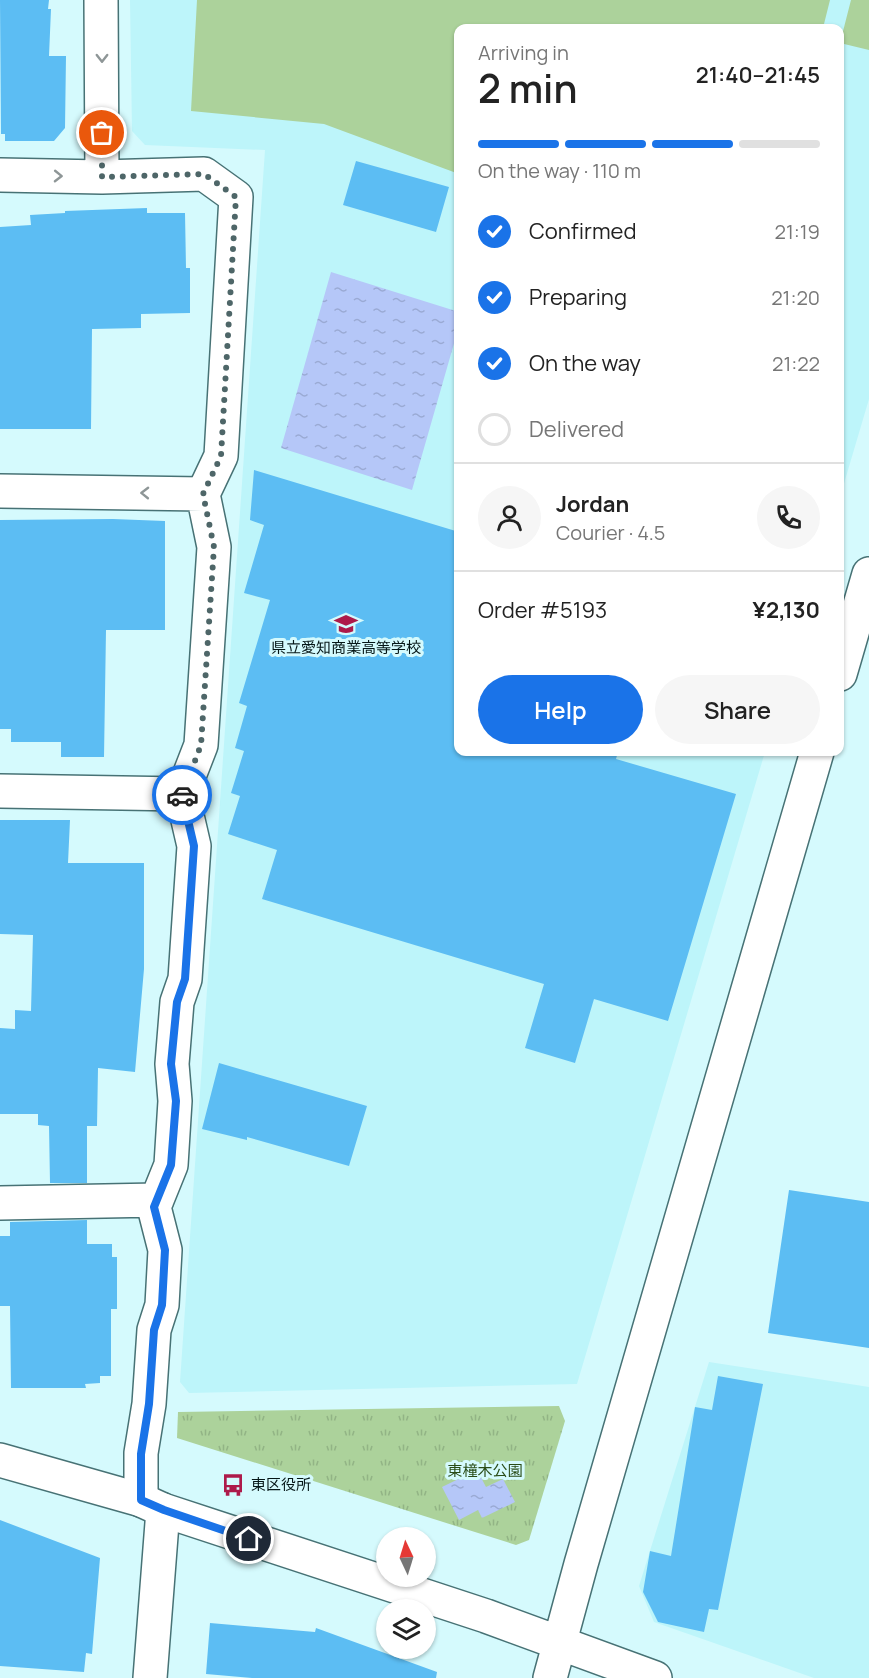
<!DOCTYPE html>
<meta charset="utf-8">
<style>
:root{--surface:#fff;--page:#f6f6f6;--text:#222;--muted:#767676;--line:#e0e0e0;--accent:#1a73e8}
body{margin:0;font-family:Manrope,"Noto Sans JP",sans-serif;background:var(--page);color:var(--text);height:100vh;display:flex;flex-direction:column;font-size:22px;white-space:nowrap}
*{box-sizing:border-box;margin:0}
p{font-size:20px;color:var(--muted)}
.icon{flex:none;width:33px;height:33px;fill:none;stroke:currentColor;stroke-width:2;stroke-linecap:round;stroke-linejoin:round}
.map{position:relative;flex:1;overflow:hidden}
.drawer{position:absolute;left:454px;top:24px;width:390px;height:732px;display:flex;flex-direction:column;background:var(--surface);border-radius:12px;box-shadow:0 2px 4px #0004}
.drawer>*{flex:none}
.needle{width:39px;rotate:356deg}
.controls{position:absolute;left:376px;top:1527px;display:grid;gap:12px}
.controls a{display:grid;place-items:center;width:60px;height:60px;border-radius:50%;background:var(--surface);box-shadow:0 2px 4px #0004;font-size:30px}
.pin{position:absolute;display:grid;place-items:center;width:51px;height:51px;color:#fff;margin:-26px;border:3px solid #fff;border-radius:50%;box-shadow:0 2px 6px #0007}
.courier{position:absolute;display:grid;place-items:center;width:60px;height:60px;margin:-30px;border:4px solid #1a73e8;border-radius:50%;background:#fff;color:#222;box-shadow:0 2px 8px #0007}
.head em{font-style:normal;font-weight:600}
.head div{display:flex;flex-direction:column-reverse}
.head{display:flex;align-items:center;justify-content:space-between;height:102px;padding:0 24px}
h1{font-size:39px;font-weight:600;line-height:45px}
.bar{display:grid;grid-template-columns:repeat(4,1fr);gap:9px 6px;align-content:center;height:72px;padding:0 24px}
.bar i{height:8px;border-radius:4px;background:var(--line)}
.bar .on{background:var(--accent)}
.bar p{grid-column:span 4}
.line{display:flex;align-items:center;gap:15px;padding:0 24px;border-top:2px solid var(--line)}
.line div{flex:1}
.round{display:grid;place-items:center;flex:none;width:63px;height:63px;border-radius:32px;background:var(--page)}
ol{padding:0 24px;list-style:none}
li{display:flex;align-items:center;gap:18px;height:66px}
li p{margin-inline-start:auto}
li .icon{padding:6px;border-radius:50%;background:var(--accent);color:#fff;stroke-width:4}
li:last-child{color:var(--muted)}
li i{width:33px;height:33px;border:3px solid var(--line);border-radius:50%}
.cta{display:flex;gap:12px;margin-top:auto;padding:12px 24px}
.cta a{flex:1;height:69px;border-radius:36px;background:var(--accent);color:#fff;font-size:24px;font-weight:600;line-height:69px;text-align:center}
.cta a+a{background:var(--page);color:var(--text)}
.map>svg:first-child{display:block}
.built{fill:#bdf5fa}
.grass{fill:#acd29b}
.park{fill:url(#park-tufts)}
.water{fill:url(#water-ripples)}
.building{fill:#5cbdf3}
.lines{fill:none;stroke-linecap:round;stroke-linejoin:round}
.minor-casing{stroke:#477275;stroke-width:36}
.tertiary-casing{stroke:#477275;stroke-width:36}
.minor{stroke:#fff;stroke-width:33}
.tertiary{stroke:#fff;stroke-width:33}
.oneway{stroke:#8e9697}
.done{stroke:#4e6668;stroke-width:6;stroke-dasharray:0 10.8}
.route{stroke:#1a73e8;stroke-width:8}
.labels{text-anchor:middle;stroke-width:6;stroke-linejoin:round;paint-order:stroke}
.poi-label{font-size:15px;fill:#051617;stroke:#d5fafd}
.park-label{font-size:15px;fill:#294b16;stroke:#d5fafd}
</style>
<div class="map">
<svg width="869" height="1678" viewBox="0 0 869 1678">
<defs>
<pattern id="park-tufts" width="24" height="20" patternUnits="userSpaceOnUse" patternTransform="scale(1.5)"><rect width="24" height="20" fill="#acd29b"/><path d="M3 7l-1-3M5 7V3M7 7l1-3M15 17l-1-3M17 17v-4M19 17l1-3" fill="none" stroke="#92b485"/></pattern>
<pattern id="water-ripples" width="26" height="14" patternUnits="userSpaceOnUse" patternTransform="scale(1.5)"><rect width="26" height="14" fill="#b5c7f8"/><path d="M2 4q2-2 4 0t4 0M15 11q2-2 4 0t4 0" fill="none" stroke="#9aaad4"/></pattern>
</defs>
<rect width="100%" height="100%" fill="#d5fafd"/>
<path class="built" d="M 130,0 L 869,0 L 869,399 L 840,497 L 840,28 L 459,28 L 459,752 L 765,752 L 577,1384 L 189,1393 L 180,1382 L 265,150 L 145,145 L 132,131 Z
M 709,1362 L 869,1387 L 869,1678 L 814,1678 L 654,1622 L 639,1586 Z"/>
<path class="grass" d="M 197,0 L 830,0 L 823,28 L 459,28 L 459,174 L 324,124 L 191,111 Z
M 851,0 L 869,0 L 869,50 L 840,43 Z"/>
<path class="park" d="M 559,1406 L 565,1421 L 529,1540 L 516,1545 L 177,1438 L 178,1412 Z"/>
<path class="water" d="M 331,272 L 459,312 L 459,326 L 412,490 L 281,448 Z
M 477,1470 L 486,1487 L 503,1479 L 515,1502 L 482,1518 L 478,1510 L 459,1520 L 442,1487 Z"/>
<path class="building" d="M 0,0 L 49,0 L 48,9 L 51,9 L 49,56 L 66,56 L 65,128 L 54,141 L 5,141 L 5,134 L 1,134 Z
M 356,161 L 449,187 L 436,232 L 343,205 Z
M 147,208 L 147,213 L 185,213 L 186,268 L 190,268 L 190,313 L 141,314 L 141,328 L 92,329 L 91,429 L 0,429 L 0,227 L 31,225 L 30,215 L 65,213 L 65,211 Z
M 254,470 L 459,532 L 459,752 L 618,752 L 616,759 L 736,794 L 668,1021 L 594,999 L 575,1063 L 525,1048 L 544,984 L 262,899 L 277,850 L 228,834 L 240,796 L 231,793 L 244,751 L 235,748 L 247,706 L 239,703 L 270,600 L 244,593 L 264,525 L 250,520 Z
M 113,519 L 165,521 L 165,630 L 106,630 L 104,757 L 61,757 L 61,742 L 11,742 L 11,729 L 0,729 L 0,520 Z
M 0,820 L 70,820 L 68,863 L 144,863 L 144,969 L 135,1072 L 98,1068 L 97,1126 L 87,1126 L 87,1183 L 50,1183 L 49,1126 L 38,1125 L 38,1114 L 0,1114 L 0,1028 L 15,1029 L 15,1010 L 31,1011 L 33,935 L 0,934 Z
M 219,1063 L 367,1106 L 349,1166 L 247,1137 L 247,1140 L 202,1129 Z
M 789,1190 L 869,1202 L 869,1348 L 768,1333 Z
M 87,1220 L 87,1244 L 112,1244 L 112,1257 L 117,1257 L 117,1309 L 111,1309 L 111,1376 L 100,1376 L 100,1383 L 85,1384 L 86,1388 L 11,1388 L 10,1306 L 0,1306 L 0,1236 L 10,1236 L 10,1222 Z
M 718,1376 L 763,1384 L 718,1610 L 709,1609 L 704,1632 L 658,1622 L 643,1592 L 650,1551 L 671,1556 L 695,1407 L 712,1410 Z
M 0,1520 L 100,1558 L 92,1654 L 86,1653 L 84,1672 L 0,1666 Z
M 210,1623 L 315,1632 L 316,1628 L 437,1672 L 436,1678 L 252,1678 L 206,1674 Z"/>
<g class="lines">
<g class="minor-casing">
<path id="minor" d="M 101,0 L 102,177
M 0,175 L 102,177 L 204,174 L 236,197 L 221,456 L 203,494 L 214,547 L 201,745 L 182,794 L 194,846 L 185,979 L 177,1002 L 172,1064 L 175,1101 L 171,1165 L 154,1207 L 165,1250 L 162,1305 L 154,1330 L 149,1404 L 141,1453 L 141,1500
M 0,491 L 203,494
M 0,791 L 182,794
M 0,1203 L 157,1200
M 150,1678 L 163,1510"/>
</g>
<g class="tertiary-casing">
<path id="tertiary" d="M 840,674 L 869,574
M 0,1460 L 141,1500 L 163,1510 L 486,1616 L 655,1678
M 550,1678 L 581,1564 L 817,752"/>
</g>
<use href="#minor" class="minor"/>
<use href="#tertiary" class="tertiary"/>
</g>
<defs><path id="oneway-chevron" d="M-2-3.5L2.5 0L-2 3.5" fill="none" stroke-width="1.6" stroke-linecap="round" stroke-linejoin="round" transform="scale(1.5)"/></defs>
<g class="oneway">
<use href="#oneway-chevron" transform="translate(102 58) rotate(90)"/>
<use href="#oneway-chevron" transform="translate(58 176) rotate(1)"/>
<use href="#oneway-chevron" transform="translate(145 493) rotate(-179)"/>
</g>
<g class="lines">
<path class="done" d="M 102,133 L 102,177 L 204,174 L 236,197 L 221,456 L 203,494 L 214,547 L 201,745 L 182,795"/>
<path class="route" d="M 182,795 L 194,846 L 185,979 L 177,1002 L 171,1064 L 176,1101 L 171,1165 L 154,1207 L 165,1250 L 162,1305 L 154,1330 L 149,1404 L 141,1454 L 141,1500 L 164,1510 L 249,1539"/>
</g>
<defs>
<g id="school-bare" transform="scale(1.8)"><path d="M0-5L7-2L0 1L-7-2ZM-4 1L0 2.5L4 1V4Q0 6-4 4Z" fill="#ad1a4a" stroke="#d5fafd" stroke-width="2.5" paint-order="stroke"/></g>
<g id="bus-bare" transform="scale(1.8)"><path d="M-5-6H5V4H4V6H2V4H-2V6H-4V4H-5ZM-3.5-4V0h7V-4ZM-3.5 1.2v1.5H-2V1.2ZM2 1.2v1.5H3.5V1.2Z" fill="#ad1a4a" stroke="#d5fafd" stroke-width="2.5" paint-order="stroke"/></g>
</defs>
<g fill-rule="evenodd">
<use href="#school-bare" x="346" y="624"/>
<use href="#bus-bare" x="233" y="1485"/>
</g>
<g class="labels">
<g class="poi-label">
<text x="346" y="653">県立愛知商業高等学校</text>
<text x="251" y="1490" text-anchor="start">東区役所</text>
</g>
<g class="park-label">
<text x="485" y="1476">東橦木公園</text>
</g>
</g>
</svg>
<div class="controls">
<a><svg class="needle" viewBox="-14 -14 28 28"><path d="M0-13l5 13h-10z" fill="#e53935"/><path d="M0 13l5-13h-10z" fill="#767676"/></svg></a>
<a><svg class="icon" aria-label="layers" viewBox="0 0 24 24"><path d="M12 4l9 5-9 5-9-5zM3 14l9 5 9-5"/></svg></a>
</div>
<div class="pin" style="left:102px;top:133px;background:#ea580c"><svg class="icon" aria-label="bag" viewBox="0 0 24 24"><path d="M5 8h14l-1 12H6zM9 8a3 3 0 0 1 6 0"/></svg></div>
<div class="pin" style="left:249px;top:1539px;background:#1f2937"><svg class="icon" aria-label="home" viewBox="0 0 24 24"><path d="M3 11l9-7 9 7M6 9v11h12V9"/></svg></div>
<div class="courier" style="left:182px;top:795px"><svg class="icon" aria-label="car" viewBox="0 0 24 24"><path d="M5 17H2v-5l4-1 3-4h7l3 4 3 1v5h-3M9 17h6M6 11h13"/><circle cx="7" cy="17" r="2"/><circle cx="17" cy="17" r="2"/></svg></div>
<section class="drawer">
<div class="head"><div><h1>2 min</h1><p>Arriving in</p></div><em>21:40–21:45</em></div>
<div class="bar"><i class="on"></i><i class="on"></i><i class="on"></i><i></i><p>On the way · 110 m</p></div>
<ol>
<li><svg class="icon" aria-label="check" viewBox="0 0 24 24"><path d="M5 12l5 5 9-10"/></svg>Confirmed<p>21:19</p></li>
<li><svg class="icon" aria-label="check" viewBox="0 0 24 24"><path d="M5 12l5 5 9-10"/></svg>Preparing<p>21:20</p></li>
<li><svg class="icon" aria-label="check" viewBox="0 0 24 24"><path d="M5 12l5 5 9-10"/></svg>On the way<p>21:22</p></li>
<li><i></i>Delivered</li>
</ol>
<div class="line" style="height:108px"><a class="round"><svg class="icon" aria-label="person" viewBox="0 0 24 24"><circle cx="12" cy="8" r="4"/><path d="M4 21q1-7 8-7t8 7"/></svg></a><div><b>Jordan</b><p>Courier · 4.5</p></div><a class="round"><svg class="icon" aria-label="phone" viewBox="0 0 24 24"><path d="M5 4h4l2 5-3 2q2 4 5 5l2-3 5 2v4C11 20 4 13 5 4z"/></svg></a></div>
<div class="line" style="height:78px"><div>Order #5193</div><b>¥2,130</b></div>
<div class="cta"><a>Help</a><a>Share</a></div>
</section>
</div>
